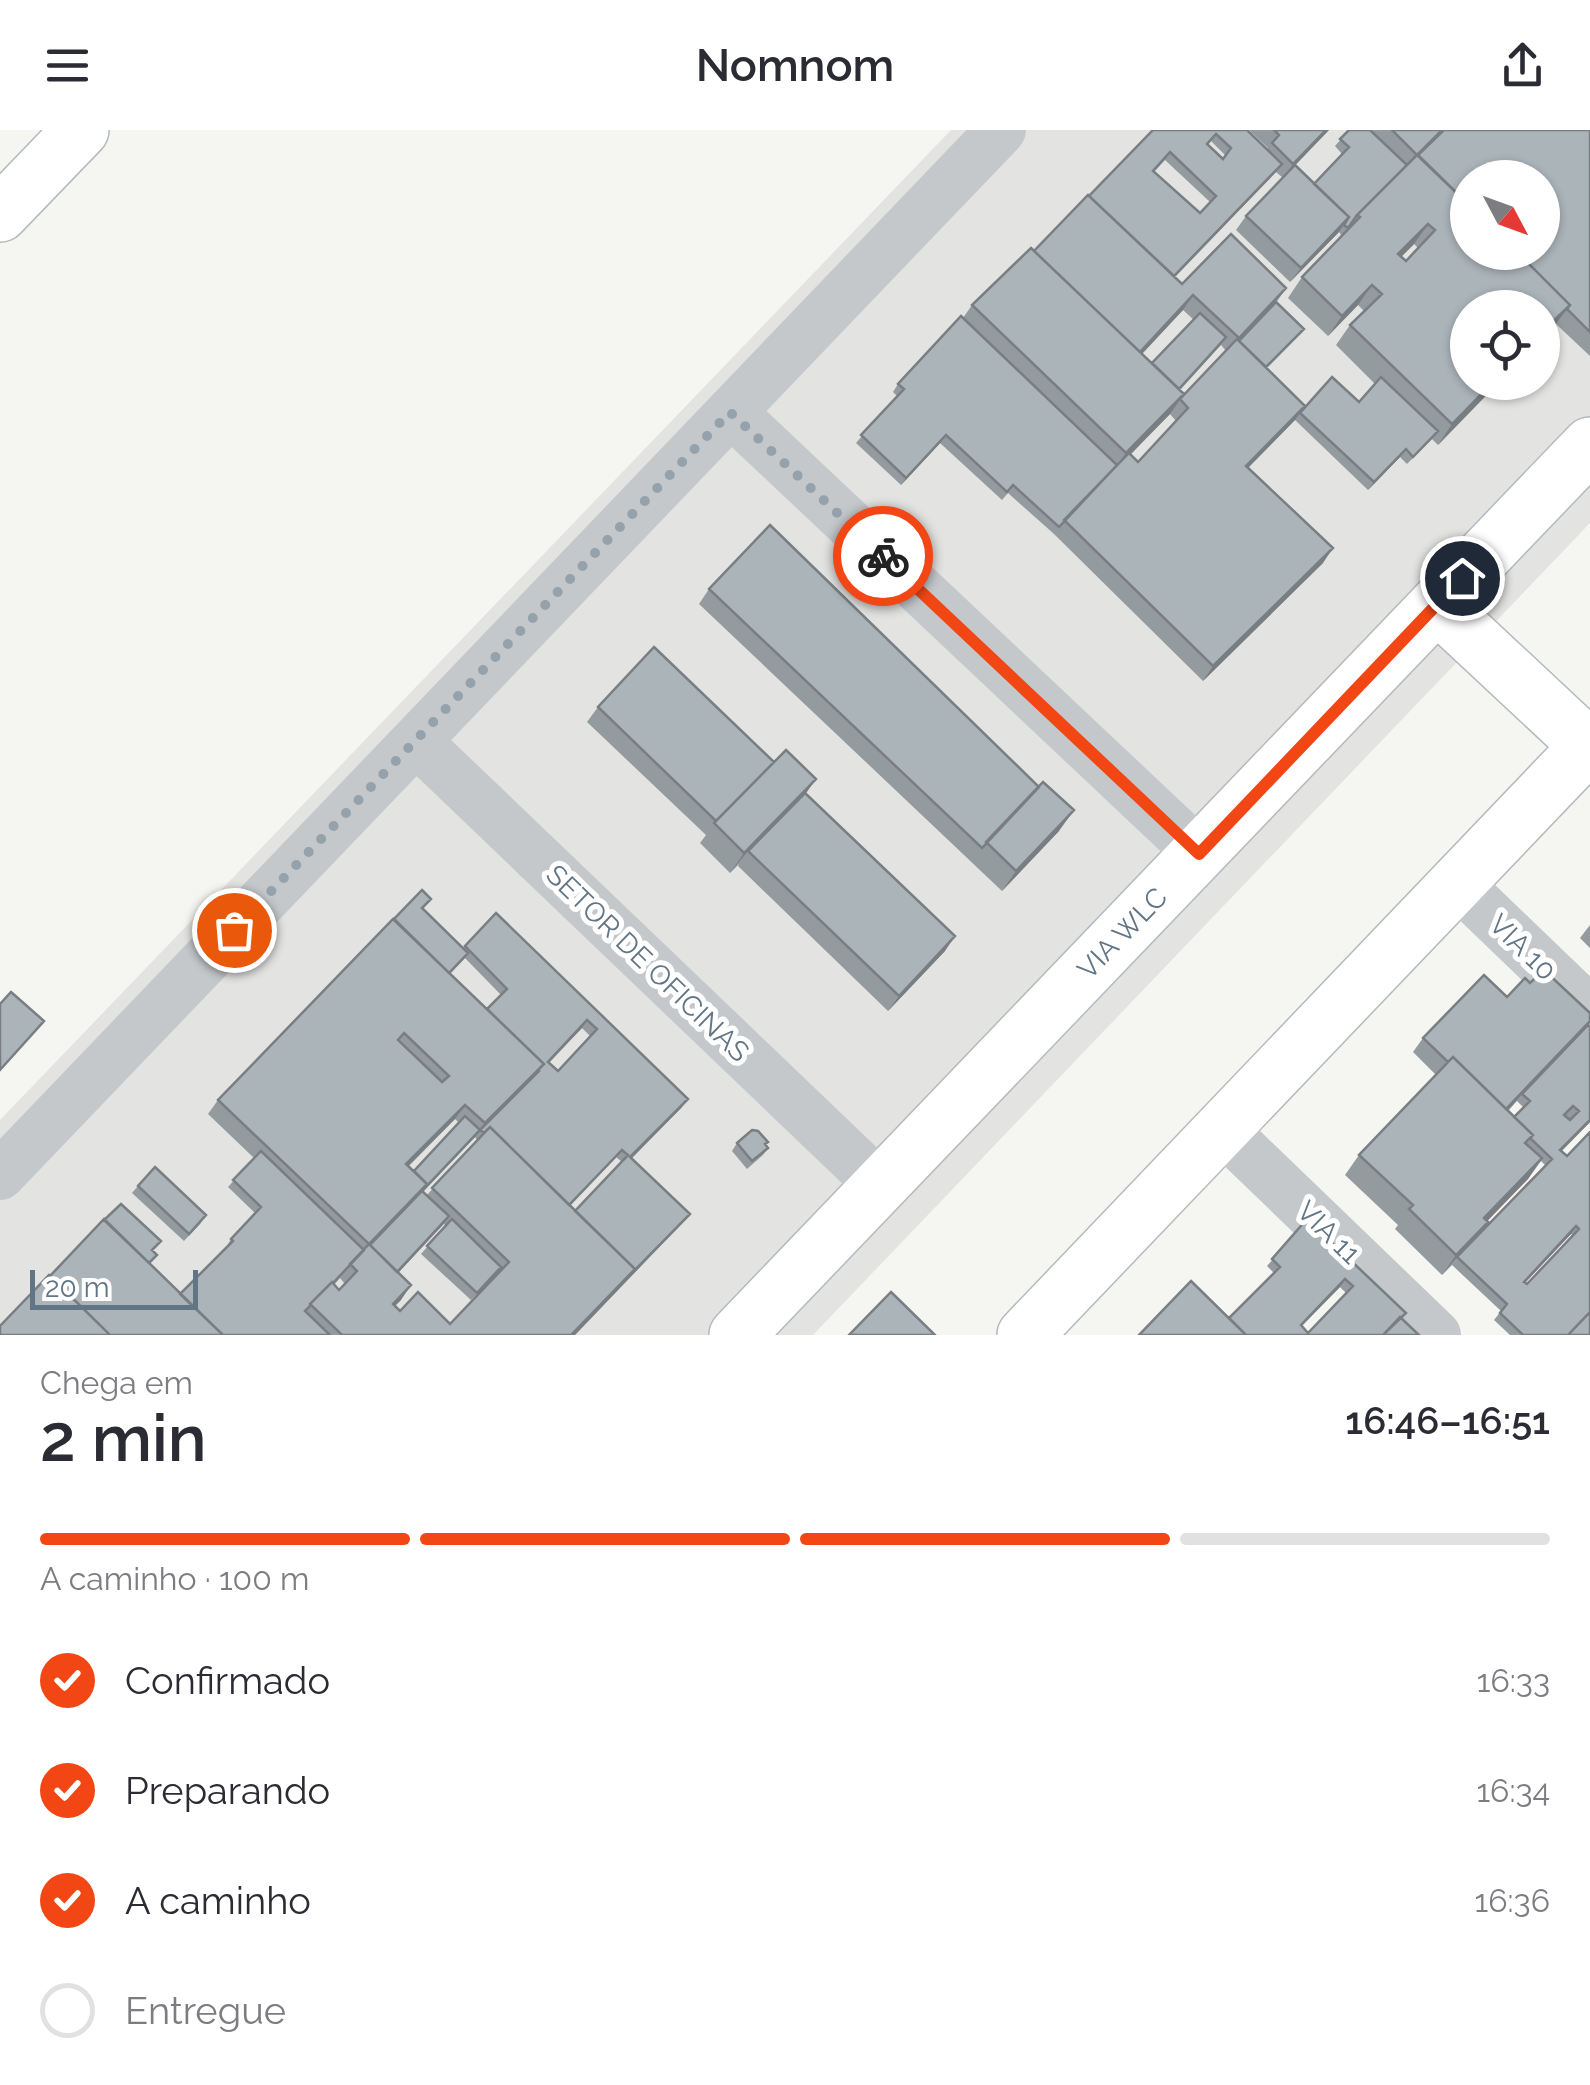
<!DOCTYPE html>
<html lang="pt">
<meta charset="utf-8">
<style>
:root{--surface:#fff;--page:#f7f7f7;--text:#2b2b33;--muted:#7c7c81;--line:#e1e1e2;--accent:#f24715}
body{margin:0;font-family:Raleway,sans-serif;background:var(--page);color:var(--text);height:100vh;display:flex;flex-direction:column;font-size:38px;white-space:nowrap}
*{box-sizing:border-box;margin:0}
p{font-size:32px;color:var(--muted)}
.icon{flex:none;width:55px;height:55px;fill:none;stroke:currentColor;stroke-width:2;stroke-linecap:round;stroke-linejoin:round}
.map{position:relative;height:1205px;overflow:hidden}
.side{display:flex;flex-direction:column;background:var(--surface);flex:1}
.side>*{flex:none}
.needle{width:65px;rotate:131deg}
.buttons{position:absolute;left:1450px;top:30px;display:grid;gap:20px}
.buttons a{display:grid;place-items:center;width:110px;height:110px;border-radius:50%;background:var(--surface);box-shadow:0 2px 8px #0004;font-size:50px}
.scale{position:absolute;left:30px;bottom:25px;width:168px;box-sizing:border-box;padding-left:10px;border:5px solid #627585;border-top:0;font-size:28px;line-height:35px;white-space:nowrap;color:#627585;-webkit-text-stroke:8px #fff;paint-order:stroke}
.pin{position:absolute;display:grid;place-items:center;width:85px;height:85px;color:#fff;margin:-42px;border:5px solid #fff;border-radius:50%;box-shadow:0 2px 10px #0007}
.courier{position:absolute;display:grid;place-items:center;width:100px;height:100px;margin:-50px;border:8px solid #f24715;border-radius:50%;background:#fff;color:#222;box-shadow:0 2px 12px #0007}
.head em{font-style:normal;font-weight:600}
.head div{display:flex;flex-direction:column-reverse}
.head{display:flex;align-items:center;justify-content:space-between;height:170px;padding:0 40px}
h1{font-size:65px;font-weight:600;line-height:75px}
.bar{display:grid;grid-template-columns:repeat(4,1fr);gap:15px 10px;align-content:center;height:120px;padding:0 40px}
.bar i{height:12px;border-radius:8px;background:var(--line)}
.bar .selected{background:var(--accent)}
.bar p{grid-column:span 4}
ol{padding:0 40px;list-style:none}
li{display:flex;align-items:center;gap:30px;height:110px}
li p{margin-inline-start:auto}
li .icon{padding:10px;border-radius:50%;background:var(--accent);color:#fff;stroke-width:4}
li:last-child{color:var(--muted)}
li i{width:55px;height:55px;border:5px solid var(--line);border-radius:50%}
header{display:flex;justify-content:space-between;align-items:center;height:130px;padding:0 40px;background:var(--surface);font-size:45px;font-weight:600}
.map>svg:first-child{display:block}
.built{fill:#e3e4e2;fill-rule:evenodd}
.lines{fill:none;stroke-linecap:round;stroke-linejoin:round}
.secondary-casing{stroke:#b4babe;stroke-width:58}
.street{stroke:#c4c8cb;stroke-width:50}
.secondary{stroke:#fff;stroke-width:55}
.wall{fill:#939b9f;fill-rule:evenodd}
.shaded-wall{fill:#787e82}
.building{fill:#abb4b9;stroke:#787e82;stroke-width:2.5;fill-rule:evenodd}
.done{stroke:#95a2ab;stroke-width:10;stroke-dasharray:0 18}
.route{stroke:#f24715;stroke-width:12}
.labels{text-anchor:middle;stroke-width:10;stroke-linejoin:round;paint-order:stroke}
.street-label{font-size:28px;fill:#627585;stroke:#fff}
</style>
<header><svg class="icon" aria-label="menu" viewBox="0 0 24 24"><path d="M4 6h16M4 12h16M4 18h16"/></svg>Nomnom<svg class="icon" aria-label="share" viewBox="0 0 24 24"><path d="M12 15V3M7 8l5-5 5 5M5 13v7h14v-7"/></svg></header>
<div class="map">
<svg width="1590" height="1205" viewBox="0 0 1590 1205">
<rect width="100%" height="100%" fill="#f5f5f1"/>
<path class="built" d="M 951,0 L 1590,0 L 1590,393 L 813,1205 L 0,1205 L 0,990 ZM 1468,48 L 1542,48 L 1542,122 L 1468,122 ZM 1468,178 L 1542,178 L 1542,252 L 1468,252 Z"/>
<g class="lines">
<g class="secondary-casing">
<path id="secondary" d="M 0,84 L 81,0
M 1437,475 L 1588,616
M 737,1205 L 1590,315
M 1025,1205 L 1590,614"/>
</g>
<path class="street" d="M 731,282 L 1199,723
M 416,611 L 880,1055
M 1457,753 L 1590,881
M 1222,999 L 1436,1205
M 0,1045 L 1001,0"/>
<use href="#secondary" class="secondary"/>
</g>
<path class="wall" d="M 1153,0 L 1247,0 L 1267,20 L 1268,18 L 1249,0 L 1329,0 L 1295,35 L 1314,54 L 1342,24 L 1335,16 L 1349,0 L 1590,0 L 1590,226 L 1556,194 L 1438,315 L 1432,309 L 1407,334 L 1400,327 L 1368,360 L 1295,290 L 1248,338 L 1323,433 L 1203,551 L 1054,404 L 1008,363 L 1002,370 L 940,313 L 901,355 L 856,313 L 897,266 L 893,262 L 898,254 L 963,188 L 972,175 L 1034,121 ZM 1211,11 L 1225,25 L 1223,29 L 1208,15 ZM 1165,30 L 1210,72 L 1200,83 L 1154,42 ZM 1276,42 L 1283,48 L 1246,86 L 1236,100 L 1290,152 L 1339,102 L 1342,106 L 1302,147 L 1288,168 L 1328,206 L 1358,175 L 1364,181 L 1350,195 L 1336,215 L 1375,254 L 1359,272 L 1305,276 L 1267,238 L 1298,206 L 1276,173 L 1286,158 L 1182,154 L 1175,147 ZM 1414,114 L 1418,118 L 1406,131 L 1401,127 ZM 1183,180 L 1194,190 L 1152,233 L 1142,224 ZM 1221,215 L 1226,221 L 1180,270 L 1180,260 ZM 1170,284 L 1176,291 L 1138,332 L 1130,324 Z
M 709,459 L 1059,701 L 1002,761 L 699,474 Z
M 598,577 L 806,663 L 945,821 L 888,881 L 738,736 L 739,734 L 730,743 L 700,713 L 706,705 L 587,592 Z
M 423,779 L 463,818 L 496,783 L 682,977 L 632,1028 L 684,1091 L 575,1205 L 0,1205 L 153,1121 L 150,1134 L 180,1164 L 226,1118 L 231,1109 L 255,1083 L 228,1057 L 254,1028 L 208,984 L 218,970 L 394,789 ZM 465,828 L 501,865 L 487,879 L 450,844 ZM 582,898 L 590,906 L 558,941 L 549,933 ZM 455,989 L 459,993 L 414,1041 L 409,1036 ZM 475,1007 L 477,1010 L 427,1065 L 423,1062 ZM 616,1027 L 622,1032 L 575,1081 L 570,1076 ZM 444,1094 L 446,1096 L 421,1124 L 471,1170 L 497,1145 L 450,1194 L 400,1181 L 395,1176 L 401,1170 L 398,1143 ZM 340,1148 L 345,1154 L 339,1160 L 334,1155 Z
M 1590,795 L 1590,818 L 1580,808 Z
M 1530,853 L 1590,893 L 1588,895 L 1590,992 L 1562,1021 L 1567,1026 L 1590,1002 L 1590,1205 L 1510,1205 L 1494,1190 L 1501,1181 L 1452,1135 L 1442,1145 L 1395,1099 L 1398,1095 L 1345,1045 L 1359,1025 L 1436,945 L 1413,922 L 1423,908 L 1507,867 ZM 1517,971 L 1523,977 L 1514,987 L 1508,981 ZM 1541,1031 L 1546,1036 L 1480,1103 L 1488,1092 L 1487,1091 L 1528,1049 ZM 1571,1104 L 1572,1105 L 1527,1154 L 1525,1153 Z
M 768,1012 L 766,1015 L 768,1018 L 763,1025 L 747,1039 L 732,1021 L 737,1013 Z
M 138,1056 L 201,1093 L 184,1111 L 132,1063 Z
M 1307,1089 L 1419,1205 L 1139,1205 L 1229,1188 L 1274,1143 L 1267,1136 ZM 1340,1157 L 1346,1163 L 1308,1203 L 1302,1196 Z"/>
<path class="shaded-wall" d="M 1326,0 L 1329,0 L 1283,48 L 1293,34 Z
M 1282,34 L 1276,41 L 1162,160 L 1167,153 Z
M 1349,87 L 1339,102 L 1290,152 L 1301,138 Z
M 1428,94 L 1414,114 L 1384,144 L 1398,124 Z
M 1372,155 L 1358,175 L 1328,206 L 1342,186 Z
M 1193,165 L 1183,180 L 1125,242 L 1135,228 Z
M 1570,175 L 1555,195 L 1542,208 L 1542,202 Z
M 1493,252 L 1499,252 L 1438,315 L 1452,294 Z
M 1184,264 L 1170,284 L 1065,392 L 1117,336 L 1126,323 Z
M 1305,276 L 1295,290 L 1236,350 L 1246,336 Z
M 946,305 L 940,313 L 901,355 L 906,348 Z
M 1406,319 L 1400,327 L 1368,360 L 1374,352 Z
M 1333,418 L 1323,433 L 1203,551 L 1213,536 Z
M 816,649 L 802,669 L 748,721 L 730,743 L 744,723 Z
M 1074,680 L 1059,701 L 1002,761 L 1016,741 Z
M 955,806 L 945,821 L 888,881 L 899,866 Z
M 587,890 L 582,898 L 542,939 L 548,932 Z
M 1590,891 L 1584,902 L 1522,964 L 1491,999 L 1501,984 Z
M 688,969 L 682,977 L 625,1035 L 630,1027 Z
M 465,975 L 455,989 L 396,1048 L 406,1034 Z
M 1590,990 L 1590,992 L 1555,1027 L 1560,1020 Z
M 480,1000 L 475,1007 L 365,1122 L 364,1120 L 369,1114 Z
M 1542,1028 L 1528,1049 L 1470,1109 L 1484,1088 Z
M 690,1084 L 684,1091 L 575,1205 L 571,1205 Z
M 449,1086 L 443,1094 L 387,1155 L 392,1147 Z
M 1488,1092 L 1474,1112 L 1457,1127 L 1442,1145 L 1456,1125 Z
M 1576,1096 L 1571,1104 L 1519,1159 L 1524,1152 Z
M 1345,1149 L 1340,1157 L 1295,1202 L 1301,1195 Z
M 411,1155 L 401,1170 L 382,1188 L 393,1174 Z"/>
<path class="building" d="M 1153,0 L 1247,0 L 1282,34 L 1174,146 L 1089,66 ZM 1216,4 L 1231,18 L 1223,29 L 1207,14 ZM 1170,22 L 1216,66 L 1200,83 L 1153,41 Z
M 1274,0 L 1326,0 L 1293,34 L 1272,13 L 1279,5 Z
M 1349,0 L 1370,0 L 1407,35 L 1357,85 L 1348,98 L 1344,95 L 1349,87 L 1314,54 L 1349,17 L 1340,9 Z
M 1392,0 L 1442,0 L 1417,25 L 1468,74 L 1468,122 L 1517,122 L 1570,175 L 1542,202 L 1542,178 L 1468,178 L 1468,252 L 1493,252 L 1452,294 L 1350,195 L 1382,164 L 1372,155 L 1342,186 L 1302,147 L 1360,87 L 1357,85 L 1417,25 ZM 1428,94 L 1435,100 L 1406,131 L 1398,124 Z
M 1444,0 L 1590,0 L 1590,202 L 1567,179 L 1570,175 L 1517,122 L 1542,122 L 1542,48 L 1468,48 L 1468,74 L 1418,25 Z
M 1295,35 L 1349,87 L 1301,138 L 1246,86 Z
M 1088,65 L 1182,154 L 1231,104 L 1286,158 L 1239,208 L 1193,165 L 1140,222 L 1034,121 Z
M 1031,118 L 1184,264 L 1126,323 L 972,175 Z
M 1276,172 L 1304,199 L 1266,237 L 1239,211 Z
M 1200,183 L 1226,207 L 1179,259 L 1152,233 Z
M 961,186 L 1117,335 L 1059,397 L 1013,355 L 1007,362 L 946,305 L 906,348 L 861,305 L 904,259 L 898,254 Z
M 1237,209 L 1305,276 L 1246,336 L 1333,418 L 1213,536 L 1064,390 L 1129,323 L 1138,332 L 1188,278 L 1180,269 Z
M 1332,247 L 1359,272 L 1381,247 L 1438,301 L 1413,327 L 1406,319 L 1374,352 L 1300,283 Z
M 770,395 L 1039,657 L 982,718 L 709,459 Z
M 654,517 L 774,632 L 716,691 L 598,577 Z
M 786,620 L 816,649 L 744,723 L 714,693 Z
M 1043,652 L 1074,680 L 1016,741 L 986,712 Z
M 805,663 L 955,806 L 899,866 L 748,721 Z
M 422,760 L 431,769 L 422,778 L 468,823 L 449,843 L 394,789 Z
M 496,783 L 688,969 L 630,1027 L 690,1084 L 630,1145 L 635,1139 L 575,1081 L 628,1025 L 622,1020 L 569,1075 L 490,997 L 484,1003 L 480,1000 L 422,1061 L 427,1054 L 414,1041 L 465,986 L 480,1000 L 539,941 L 538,940 L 544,934 L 487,879 L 507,859 L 465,816 ZM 587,890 L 597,899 L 558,941 L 548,932 Z
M 393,789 L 544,934 L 485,993 L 465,975 L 406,1034 L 427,1054 L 369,1114 L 218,970 ZM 404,903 L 449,946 L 442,952 L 398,910 Z
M 1544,840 L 1590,883 L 1590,891 L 1506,979 L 1453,927 L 1448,932 L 1423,908 L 1484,845 L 1507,867 L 1525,848 L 1530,853 Z
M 11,862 L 44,891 L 0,940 L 0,874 Z
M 1588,895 L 1590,897 L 1590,990 L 1560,1020 L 1567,1026 L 1590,1002 L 1590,1182 L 1568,1205 L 1523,1205 L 1500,1183 L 1507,1174 L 1457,1127 L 1552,1029 L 1530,1008 L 1533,1005 L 1514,987 L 1530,971 L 1522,964 ZM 1573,976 L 1579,981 L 1570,990 L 1564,985 ZM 1576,1096 L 1579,1099 L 1527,1154 L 1524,1152 Z
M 1453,927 L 1533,1005 L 1525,1013 L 1542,1028 L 1484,1088 L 1488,1092 L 1456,1125 L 1409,1079 L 1413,1075 L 1359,1025 Z
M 490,997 L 635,1139 L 571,1205 L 342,1205 L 310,1174 L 332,1152 L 339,1160 L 357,1141 L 350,1134 L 369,1114 L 411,1155 L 393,1174 L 400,1181 L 418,1162 L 450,1194 L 509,1132 L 432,1058 Z
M 752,1000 L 758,1001 L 768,1012 L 765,1014 L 768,1018 L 752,1031 L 737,1013 Z
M 261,1021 L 364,1120 L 333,1153 L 332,1152 L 310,1174 L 311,1175 L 305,1181 L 330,1205 L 223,1205 L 180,1164 L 233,1111 L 231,1109 L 261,1077 L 233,1050 Z
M 155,1037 L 206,1085 L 189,1104 L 138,1056 Z
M 422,1061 L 449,1086 L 397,1142 L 370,1115 Z
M 121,1074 L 161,1111 L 152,1120 L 157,1125 L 149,1133 L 104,1090 Z
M 104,1089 L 223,1205 L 110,1205 L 50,1146 Z
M 452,1089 L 501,1137 L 477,1163 L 427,1116 Z
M 1307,1089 L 1406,1183 L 1383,1205 L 1246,1205 L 1229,1188 L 1280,1137 L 1272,1129 ZM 1345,1149 L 1353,1156 L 1308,1203 L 1301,1195 Z
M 49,1145 L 110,1205 L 0,1205 L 0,1196 Z
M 1191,1151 L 1246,1205 L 1139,1205 Z
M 891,1162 L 935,1205 L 849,1205 Z
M 1590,1182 L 1590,1205 L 1568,1205 Z
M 1400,1187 L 1419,1205 L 1383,1205 Z"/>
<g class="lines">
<path class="done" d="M 234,800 L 730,282 L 883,426"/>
<path class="route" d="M 883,426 L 1199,724 L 1462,448"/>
</g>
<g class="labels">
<g class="street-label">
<text transform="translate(1122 803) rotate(-46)" y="10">VIA WLC</text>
<text transform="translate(1523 817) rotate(44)" y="10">VIA 10</text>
<text transform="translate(648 833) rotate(44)" y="10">SETOR DE OFICINAS</text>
<text transform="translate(1329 1102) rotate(44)" y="10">VIA 11</text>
</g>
</g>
</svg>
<div class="buttons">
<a><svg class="needle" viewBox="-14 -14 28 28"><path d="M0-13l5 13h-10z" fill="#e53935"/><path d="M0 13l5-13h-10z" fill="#7c7c81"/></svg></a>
<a><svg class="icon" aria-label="locate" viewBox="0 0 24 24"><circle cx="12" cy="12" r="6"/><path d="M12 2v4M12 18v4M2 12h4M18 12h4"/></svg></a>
</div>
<div class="scale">20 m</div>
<div class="pin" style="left:234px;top:800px;background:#ea580c"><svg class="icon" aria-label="bag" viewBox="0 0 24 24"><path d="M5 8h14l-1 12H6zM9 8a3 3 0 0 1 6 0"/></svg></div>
<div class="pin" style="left:1462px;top:448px;background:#1f2937"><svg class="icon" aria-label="home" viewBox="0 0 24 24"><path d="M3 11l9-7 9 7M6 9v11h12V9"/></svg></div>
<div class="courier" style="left:883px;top:426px"><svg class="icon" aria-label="bike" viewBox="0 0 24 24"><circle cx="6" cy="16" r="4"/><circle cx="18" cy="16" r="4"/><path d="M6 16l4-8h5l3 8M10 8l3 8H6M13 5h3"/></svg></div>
</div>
<section class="side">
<div class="head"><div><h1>2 min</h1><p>Chega em</p></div><em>16:46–16:51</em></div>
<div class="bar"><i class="selected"></i><i class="selected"></i><i class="selected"></i><i></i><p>A caminho · 100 m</p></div>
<ol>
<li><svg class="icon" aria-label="check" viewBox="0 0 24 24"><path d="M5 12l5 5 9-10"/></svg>Confirmado<p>16:33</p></li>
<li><svg class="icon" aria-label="check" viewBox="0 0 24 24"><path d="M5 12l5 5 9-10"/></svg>Preparando<p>16:34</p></li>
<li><svg class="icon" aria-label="check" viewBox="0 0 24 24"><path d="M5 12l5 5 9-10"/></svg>A caminho<p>16:36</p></li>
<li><i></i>Entregue</li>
</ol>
</section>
